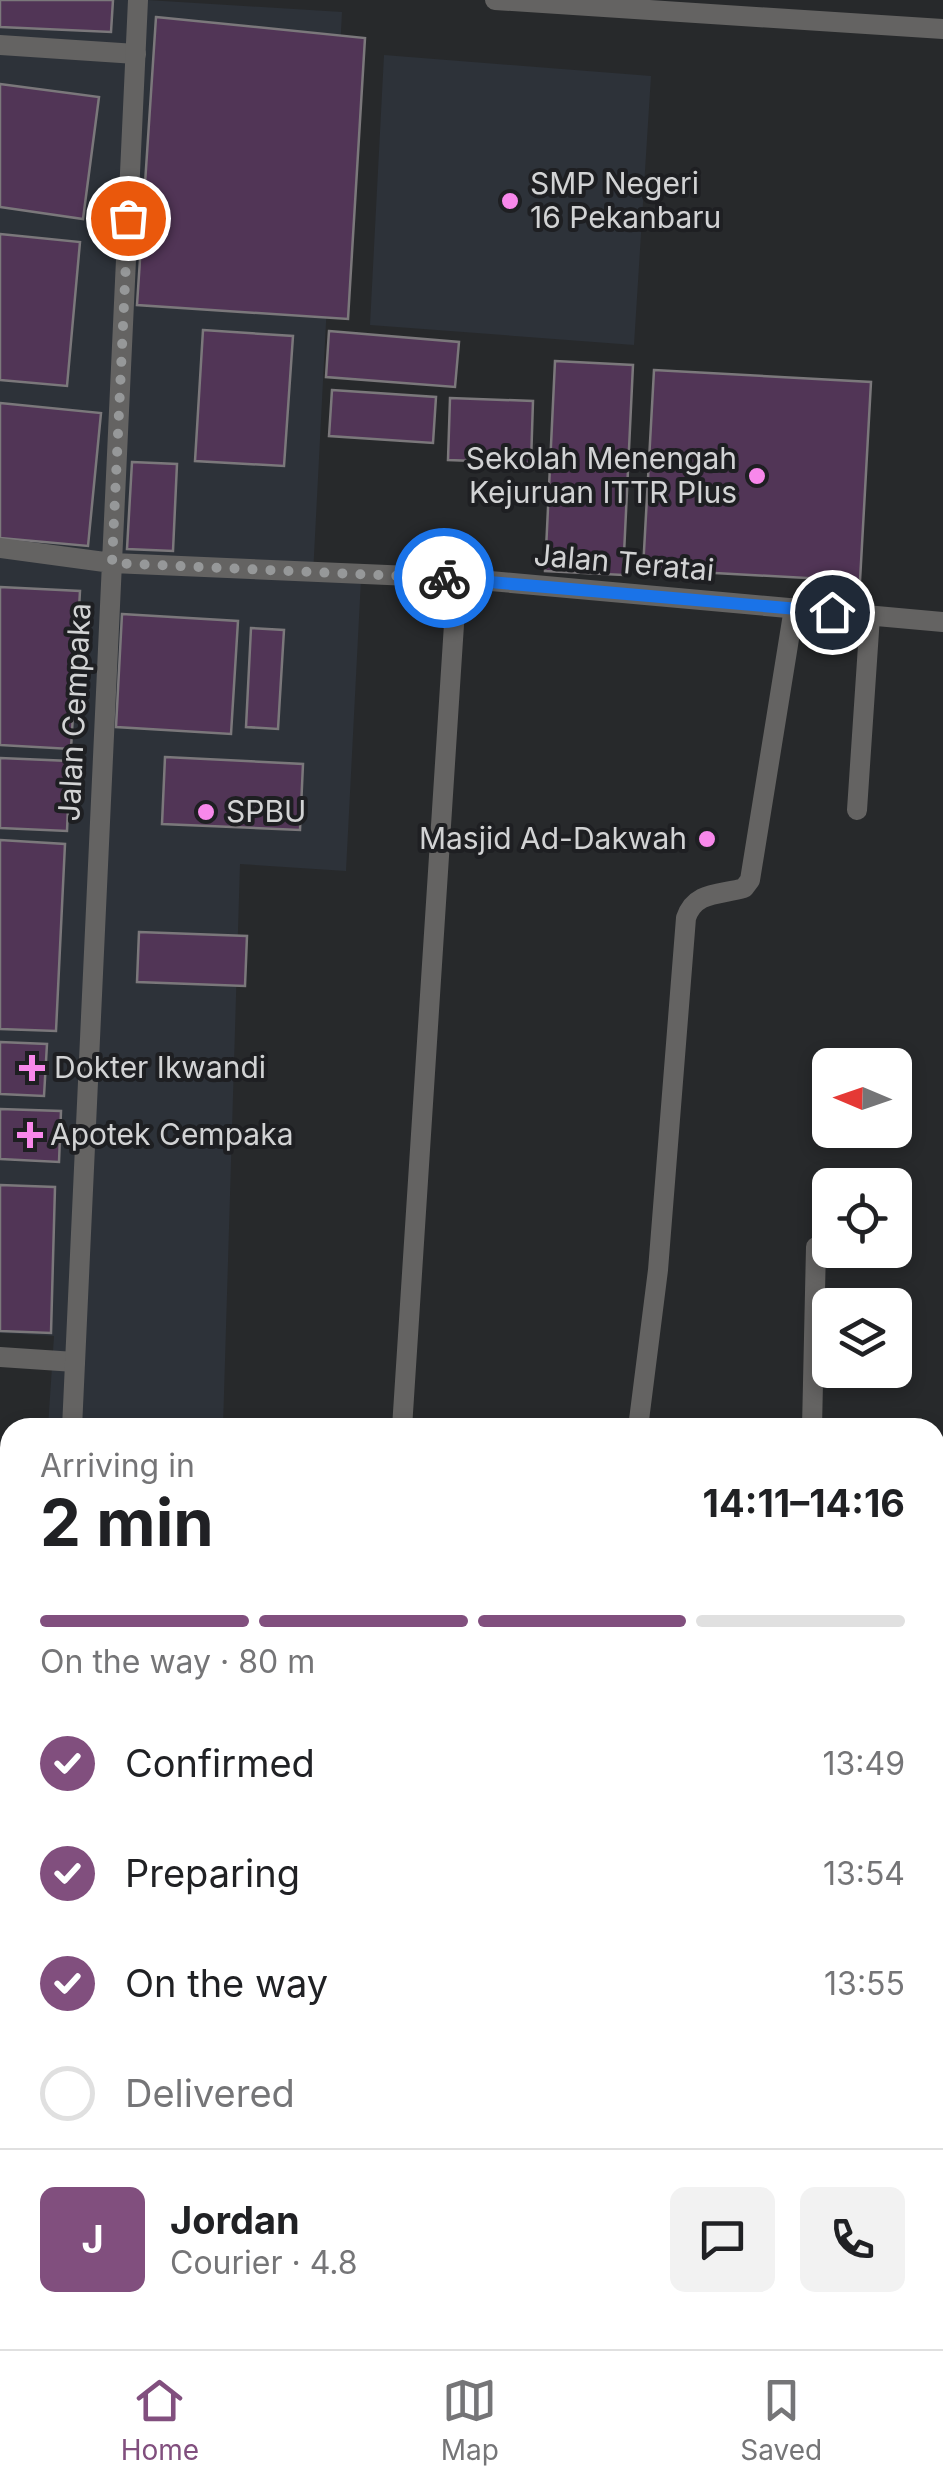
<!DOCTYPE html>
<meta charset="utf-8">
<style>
:root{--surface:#fff;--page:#f2f2f2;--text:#202124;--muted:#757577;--line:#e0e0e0;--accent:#814f7e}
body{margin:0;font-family:Inter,sans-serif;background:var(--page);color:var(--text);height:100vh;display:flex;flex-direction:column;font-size:38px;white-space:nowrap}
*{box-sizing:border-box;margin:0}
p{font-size:32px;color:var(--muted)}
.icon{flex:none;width:55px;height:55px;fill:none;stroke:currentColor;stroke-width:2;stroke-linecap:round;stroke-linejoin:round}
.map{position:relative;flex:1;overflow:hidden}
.drawer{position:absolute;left:0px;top:1418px;width:945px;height:932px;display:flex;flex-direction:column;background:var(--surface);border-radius:30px 30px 0 0;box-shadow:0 5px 15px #0003}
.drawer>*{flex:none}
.needle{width:65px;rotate:272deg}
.controls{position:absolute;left:812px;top:1048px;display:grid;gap:20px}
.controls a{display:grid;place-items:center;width:100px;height:100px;border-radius:15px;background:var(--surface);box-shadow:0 5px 15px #0003;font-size:50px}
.pin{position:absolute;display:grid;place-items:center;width:85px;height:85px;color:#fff;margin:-42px;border:5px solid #fff;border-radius:50%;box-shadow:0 2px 10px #0007}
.courier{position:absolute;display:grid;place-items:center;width:100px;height:100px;margin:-50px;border:8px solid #1a73e8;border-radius:50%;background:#fff;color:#222;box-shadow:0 2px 12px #0007}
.headline em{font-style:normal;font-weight:700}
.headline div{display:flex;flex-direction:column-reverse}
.headline{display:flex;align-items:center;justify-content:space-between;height:170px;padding:0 40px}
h1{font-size:65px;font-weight:700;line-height:75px}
.bar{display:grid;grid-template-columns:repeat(4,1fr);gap:15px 10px;align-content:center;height:120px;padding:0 40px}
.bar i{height:12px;border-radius:8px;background:var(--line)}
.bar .active{background:var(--accent)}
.bar p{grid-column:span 4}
.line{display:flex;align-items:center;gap:25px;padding:0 40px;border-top:2px solid var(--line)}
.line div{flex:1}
.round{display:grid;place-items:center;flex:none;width:105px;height:105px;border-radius:15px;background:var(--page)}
ol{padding:0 40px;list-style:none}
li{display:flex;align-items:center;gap:30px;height:110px}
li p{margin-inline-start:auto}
li .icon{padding:10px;border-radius:50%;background:var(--accent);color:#fff;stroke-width:4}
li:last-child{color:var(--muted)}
li i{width:55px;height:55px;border:5px solid var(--line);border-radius:50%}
.dock{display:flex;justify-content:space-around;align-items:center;height:140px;border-top:2px solid var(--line);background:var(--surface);font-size:28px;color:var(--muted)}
.dock a{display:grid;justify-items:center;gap:5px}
.dock .active{color:var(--accent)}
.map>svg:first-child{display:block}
.built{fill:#2d3239}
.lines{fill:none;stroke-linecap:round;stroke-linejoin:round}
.stream{stroke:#476c8c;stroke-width:10}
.building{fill:#513556;stroke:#7b787b;stroke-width:2.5}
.service{stroke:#646362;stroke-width:20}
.minor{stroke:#646362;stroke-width:20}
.tertiary{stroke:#646362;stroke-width:20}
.done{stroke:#969899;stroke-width:10;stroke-dasharray:0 18}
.route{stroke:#1a73e8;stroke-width:12}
.poi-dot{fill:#f888eb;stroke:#1e1f22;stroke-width:4}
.labels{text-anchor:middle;stroke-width:8;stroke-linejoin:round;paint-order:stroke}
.poi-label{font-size:30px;fill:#d2d3d4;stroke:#1e1f22;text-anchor:start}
.street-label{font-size:30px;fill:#d2d3d4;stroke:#1e1f22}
</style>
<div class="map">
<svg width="943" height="2349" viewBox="0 0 943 2349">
<rect width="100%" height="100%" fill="#27292b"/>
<path class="built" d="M 0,0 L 147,0 L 342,12 L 313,575 L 361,579 L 346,871 L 240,864 L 223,1427 L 48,1427 L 54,1336 L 0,1333 Z
M 384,55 L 651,76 L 634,345 L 370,325 Z
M 0,1540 L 10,1540 L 10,1725 L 0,1724 Z
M 0,2205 L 10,2206 L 10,2337 L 2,2340 Z"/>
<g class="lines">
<path class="stream" d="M 463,2349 L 473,2340"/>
</g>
<path class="building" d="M 0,0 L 113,0 L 111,32 L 0,27 Z
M 156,17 L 365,38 L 348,319 L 137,305 Z
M 0,84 L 99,97 L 83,219 L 0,207 Z
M 0,234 L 80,242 L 67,386 L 0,380 Z
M 203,330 L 293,336 L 284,466 L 195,461 Z
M 329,331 L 459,342 L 455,387 L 326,377 Z
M 555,361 L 633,365 L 623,575 L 545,571 Z
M 654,370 L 871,382 L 860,581 L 643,569 Z
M 332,390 L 436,397 L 433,443 L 329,436 Z
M 450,398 L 533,401 L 531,463 L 448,460 Z
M 0,403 L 101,413 L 88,546 L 0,538 Z
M 132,462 L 177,464 L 173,551 L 127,549 Z
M 0,587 L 80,591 L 71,749 L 0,745 Z
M 122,614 L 238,621 L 231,734 L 116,727 Z
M 251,628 L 284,630 L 278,729 L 246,727 Z
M 165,757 L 303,764 L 300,830 L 162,824 Z
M 0,758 L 70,761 L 67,831 L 0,828 Z
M 0,840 L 65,844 L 56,1031 L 0,1029 Z
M 139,932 L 247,936 L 245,986 L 137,982 Z
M 0,1042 L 47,1044 L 44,1096 L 0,1094 Z
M 0,1109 L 61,1111 L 59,1162 L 0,1159 Z
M 0,1185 L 55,1187 L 51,1333 L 0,1331 Z
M 0,1452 L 10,1452 L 10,1508 L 0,1507 Z
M 0,1525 L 10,1525 L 10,1587 L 0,1586 Z
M 0,1655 L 10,1655 L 10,1800 L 0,1800 Z
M 0,2190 L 4,2190 L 2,2264 L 0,2264 Z"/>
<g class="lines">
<path class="service" d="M 495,0 L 943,29
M 0,1925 L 10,1925
M 0,2108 L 10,2108"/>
<path class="minor" d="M 0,45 L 136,54
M 857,810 L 870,616
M 0,1357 L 75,1362
M 402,1428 L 457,578
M 638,1428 L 658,1270 L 686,918 C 695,891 720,895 744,888 L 750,880 L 794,608
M 812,1428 L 816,1247
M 935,1504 L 943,1504
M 935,1820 L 943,1821
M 935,2201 L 943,2203
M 684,2349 L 684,2340"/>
<path class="tertiary" d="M 0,548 L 112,563 L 457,578 L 943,622
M 72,1428 L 138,0
M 30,2349 L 31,2340"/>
</g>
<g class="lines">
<path class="done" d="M 128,218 L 112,563 L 444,578"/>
<path class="route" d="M 444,578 L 832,612"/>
</g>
<g class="poi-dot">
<circle cx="510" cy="201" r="10"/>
<circle cx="757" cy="476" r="10"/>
<circle cx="206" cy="812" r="10"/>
<circle cx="707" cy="839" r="10"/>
<path d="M27 1053h10v10h10v10h-10v10h-10v-10h-10v-10h10z"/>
<path d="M25 1120h10v10h10v10h-10v10h-10v-10h-10v-10h10z"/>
</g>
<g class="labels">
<g class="poi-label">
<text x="530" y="194">SMP Negeri<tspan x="530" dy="34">16 Pekanbaru</tspan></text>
<text x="737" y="469" text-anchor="end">Sekolah Menengah<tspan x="737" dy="34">Kejuruan ITTR Plus</tspan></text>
<text x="226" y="822">SPBU</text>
<text x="687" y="849" text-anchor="end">Masjid Ad-Dakwah</text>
<text x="54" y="1078">Dokter Ikwandi</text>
<text x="50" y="1145">Apotek Cempaka</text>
</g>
<g class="street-label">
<text transform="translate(624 563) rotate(5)" y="10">Jalan Teratai</text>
<text transform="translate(75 712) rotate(-87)" y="10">Jalan Cempaka</text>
</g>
</g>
</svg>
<div class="controls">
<a><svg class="needle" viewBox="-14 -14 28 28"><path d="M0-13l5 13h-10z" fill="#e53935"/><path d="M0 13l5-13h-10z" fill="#757577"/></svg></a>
<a><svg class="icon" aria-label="locate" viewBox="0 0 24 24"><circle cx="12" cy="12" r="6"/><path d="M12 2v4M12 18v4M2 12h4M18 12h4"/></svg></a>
<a><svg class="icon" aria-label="layers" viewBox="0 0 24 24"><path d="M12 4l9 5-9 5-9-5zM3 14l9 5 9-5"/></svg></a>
</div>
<div class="pin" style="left:128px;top:218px;background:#ea580c"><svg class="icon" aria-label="bag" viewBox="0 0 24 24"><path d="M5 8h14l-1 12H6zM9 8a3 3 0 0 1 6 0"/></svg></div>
<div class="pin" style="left:832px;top:612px;background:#1f2937"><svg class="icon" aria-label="home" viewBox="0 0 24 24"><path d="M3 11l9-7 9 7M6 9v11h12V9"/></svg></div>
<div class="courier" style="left:444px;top:578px"><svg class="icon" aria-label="bike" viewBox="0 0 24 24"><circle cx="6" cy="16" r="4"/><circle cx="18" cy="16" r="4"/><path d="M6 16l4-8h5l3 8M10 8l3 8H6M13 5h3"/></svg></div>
<section class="drawer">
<div class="headline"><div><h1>2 min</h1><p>Arriving in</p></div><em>14:11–14:16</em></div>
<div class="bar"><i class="active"></i><i class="active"></i><i class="active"></i><i></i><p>On the way · 80 m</p></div>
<ol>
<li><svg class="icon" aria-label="check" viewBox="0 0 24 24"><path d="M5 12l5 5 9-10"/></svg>Confirmed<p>13:49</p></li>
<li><svg class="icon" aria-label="check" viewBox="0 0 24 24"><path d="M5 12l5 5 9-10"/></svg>Preparing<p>13:54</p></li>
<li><svg class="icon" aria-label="check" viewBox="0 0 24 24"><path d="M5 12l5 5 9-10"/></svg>On the way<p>13:55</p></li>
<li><i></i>Delivered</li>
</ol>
<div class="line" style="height:180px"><b class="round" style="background:var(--accent);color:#fff">J</b><div><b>Jordan</b><p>Courier · 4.8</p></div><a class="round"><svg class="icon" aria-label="chat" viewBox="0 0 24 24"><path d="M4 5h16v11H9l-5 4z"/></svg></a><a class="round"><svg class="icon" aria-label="phone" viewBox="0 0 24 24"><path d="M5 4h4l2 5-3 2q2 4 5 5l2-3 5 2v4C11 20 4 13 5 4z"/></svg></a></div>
</section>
</div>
<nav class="dock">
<a class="active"><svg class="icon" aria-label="home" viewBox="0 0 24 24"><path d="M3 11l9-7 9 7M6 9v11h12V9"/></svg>Home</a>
<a><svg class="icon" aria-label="map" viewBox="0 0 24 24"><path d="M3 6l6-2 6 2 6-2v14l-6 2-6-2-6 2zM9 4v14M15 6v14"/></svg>Map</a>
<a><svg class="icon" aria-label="saved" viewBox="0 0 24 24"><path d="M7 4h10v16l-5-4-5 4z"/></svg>Saved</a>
</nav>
